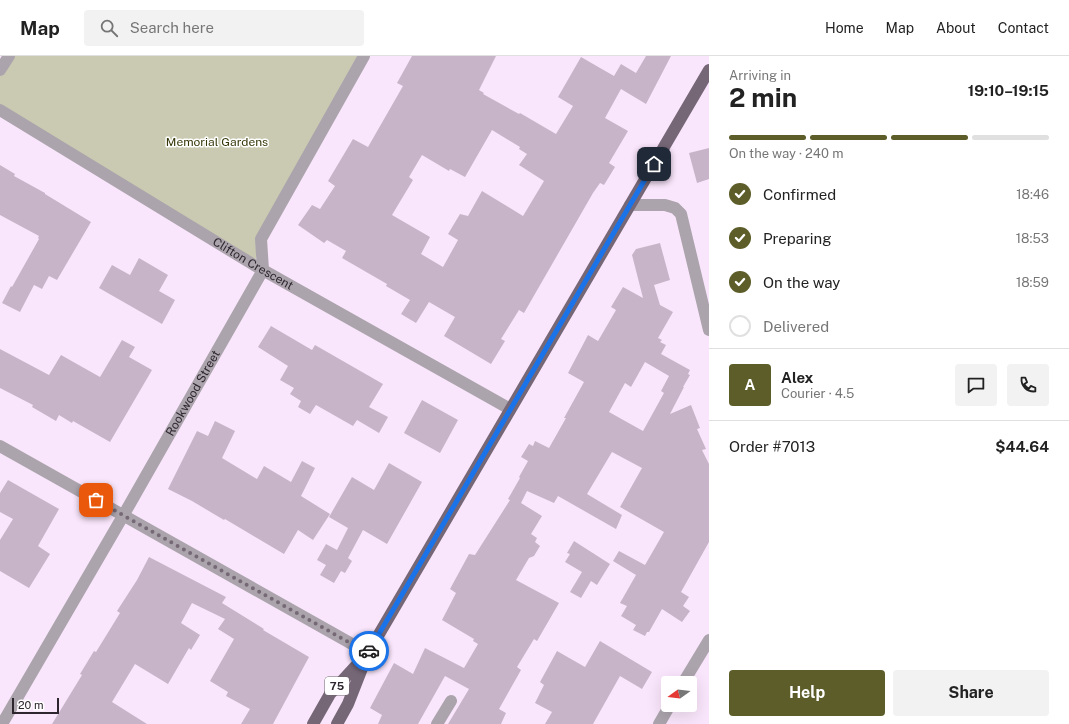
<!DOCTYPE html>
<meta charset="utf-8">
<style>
:root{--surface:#fff;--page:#f2f2f2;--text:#222;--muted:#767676;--line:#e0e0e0;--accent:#5d5d2a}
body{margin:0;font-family:"Public Sans",sans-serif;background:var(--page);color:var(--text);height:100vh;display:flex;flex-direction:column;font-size:15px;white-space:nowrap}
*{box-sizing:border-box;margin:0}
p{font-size:13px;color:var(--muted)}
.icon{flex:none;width:22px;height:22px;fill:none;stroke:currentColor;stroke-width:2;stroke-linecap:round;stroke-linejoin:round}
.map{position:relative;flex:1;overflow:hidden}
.details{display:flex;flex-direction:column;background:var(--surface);width:360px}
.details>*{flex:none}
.needle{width:26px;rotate:255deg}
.tools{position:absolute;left:661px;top:620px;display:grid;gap:8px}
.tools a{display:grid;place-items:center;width:36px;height:36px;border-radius:4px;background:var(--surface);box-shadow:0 4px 16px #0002;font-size:20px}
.scale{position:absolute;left:12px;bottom:10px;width:47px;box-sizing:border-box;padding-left:4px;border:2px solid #2e262e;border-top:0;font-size:11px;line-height:14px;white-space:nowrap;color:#2e262e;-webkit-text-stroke:3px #fff;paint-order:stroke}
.pin{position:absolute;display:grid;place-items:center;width:34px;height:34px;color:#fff;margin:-17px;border-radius:8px;box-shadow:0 2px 6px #0006}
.courier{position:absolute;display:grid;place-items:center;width:40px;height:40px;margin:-20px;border:3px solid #1a73e8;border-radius:50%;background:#fff;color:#222;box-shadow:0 1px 5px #0007}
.headline em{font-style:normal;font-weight:700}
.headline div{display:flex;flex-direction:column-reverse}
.headline{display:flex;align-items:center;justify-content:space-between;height:68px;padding:0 20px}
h1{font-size:26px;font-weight:700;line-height:30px}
.bar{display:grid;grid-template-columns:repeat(4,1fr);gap:6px 4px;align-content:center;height:48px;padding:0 20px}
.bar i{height:5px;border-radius:3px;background:var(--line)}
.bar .on{background:var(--accent)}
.bar p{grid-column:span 4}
.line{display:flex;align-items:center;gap:10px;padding:0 20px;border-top:1px solid var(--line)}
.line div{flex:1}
.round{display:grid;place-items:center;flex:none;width:42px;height:42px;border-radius:4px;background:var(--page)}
ol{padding:0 20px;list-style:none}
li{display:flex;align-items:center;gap:12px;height:44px}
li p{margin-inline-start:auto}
li .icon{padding:4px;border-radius:50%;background:var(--accent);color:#fff;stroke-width:4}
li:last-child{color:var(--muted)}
li i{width:22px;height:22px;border:2px solid var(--line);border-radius:50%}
.cta{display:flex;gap:8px;margin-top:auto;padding:8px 20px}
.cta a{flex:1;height:46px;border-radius:4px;background:var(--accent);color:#fff;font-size:16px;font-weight:700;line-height:46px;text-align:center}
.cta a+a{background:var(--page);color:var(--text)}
header{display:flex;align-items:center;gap:24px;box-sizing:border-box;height:56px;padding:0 20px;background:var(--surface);border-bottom:1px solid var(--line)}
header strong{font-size:19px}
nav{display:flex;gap:22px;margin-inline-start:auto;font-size:14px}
.search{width:280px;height:36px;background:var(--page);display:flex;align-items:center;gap:10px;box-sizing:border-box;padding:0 14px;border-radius:4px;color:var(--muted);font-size:15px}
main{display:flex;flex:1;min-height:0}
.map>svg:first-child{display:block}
.green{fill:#c9cab1}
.building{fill:#c8b4c9;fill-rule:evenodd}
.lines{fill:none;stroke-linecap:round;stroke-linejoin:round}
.minor{stroke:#aca4ad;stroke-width:12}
.major{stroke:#766777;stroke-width:12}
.done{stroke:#756976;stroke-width:4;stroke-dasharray:0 7.2}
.route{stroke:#1a73e8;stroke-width:5}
.labels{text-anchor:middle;stroke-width:3;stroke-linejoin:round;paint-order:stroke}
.shield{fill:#fff;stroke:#6d676d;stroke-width:1}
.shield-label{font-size:11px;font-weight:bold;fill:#2e262e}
.park-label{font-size:12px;fill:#37370a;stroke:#fff}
.street-label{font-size:12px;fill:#2e262e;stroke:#fff}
</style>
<header>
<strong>Map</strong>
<div class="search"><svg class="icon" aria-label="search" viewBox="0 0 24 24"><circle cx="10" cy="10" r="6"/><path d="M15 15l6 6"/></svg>Search here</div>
<nav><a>Home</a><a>Map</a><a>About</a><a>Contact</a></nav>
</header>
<main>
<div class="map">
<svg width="709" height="668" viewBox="0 0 709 668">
<rect width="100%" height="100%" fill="#fae6fc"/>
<path class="green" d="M 10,0 L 364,0 L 261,183 L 254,209 L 0,55 L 0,17 Z"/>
<path class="building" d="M 412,0 L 496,0 L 479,34 L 484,37 L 483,38 L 519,58 L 520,57 L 556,78 L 573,50 L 558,41 L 581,1 L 614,20 L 621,8 L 636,17 L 646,0 L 671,0 L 646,48 L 621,33 L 605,62 L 628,75 L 609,107 L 615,111 L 604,129 L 600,127 L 593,137 L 524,257 L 519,254 L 501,283 L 505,285 L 491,308 L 444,280 L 455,261 L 429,246 L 416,267 L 401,258 L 410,244 L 386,230 L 387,228 L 342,202 L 346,195 L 327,184 L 324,187 L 298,169 L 312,149 L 320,153 L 335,130 L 328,125 L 353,83 L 368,91 L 403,30 L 397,27 ZM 492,74 L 520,91 L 519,93 L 527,98 L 519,109 L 544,125 L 523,160 L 482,135 L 468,160 L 460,158 L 448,178 L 458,184 L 443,211 L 421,198 L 430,181 L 392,159 L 413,124 L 409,121 L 422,99 L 449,115 L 450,113 L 465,121 Z
M 709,92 L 709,123 L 697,127 L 689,97 Z
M 0,109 L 15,118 L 14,120 L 45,137 L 45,138 L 91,166 L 57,224 L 49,220 L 42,233 L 34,229 L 20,256 L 2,247 L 11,230 L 12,231 L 39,183 L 38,182 L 39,180 L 0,159 Z
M 660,187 L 670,224 L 654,229 L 660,249 L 673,256 L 658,282 L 662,284 L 660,286 L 666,289 L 661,298 L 690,314 L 688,318 L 690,319 L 683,331 L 684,331 L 670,358 L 691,349 L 700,372 L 697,373 L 706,393 L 702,394 L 709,408 L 709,486 L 681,536 L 689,541 L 683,550 L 690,555 L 682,566 L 662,553 L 649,576 L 647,576 L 645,580 L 633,574 L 636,569 L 621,560 L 627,550 L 620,547 L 636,519 L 613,505 L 619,495 L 645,509 L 664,476 L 620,451 L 642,412 L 612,396 L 587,438 L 622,459 L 616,473 L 558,440 L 554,447 L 527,435 L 521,447 L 542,460 L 531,478 L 537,482 L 535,486 L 540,490 L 534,500 L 529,502 L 516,524 L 559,547 L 537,585 L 534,583 L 517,611 L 521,614 L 499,653 L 506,657 L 501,668 L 448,668 L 469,633 L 445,620 L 418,668 L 378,668 L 382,659 L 370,652 L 394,607 L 413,618 L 425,592 L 464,612 L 478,588 L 473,585 L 474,583 L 442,564 L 456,537 L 450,533 L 469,498 L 475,499 L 510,444 L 508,443 L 520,422 L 519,421 L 528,405 L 521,401 L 529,388 L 533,390 L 535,385 L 549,392 L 566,362 L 564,362 L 584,326 L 568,317 L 588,279 L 598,285 L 616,254 L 611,251 L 623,231 L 643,242 L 632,199 L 636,193 ZM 645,306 L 669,320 L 661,335 L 664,337 L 643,375 L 609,356 L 625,327 L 631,331 Z
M 139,202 L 168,219 L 159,235 L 175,244 L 162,268 L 99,232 L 112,209 L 130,219 Z
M 271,270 L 312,294 L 315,289 L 383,328 L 369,351 L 388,361 L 379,377 L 357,364 L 353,370 L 316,349 L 310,358 L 298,351 L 301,345 L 290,338 L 294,332 L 280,324 L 288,310 L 258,291 Z
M 122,284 L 135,291 L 129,301 L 152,314 L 110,386 L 73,365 L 72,367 L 59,359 L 56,365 L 32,351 L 33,349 L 0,332 L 0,293 L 49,319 L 61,299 L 100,321 Z
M 422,344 L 458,364 L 440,397 L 404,377 Z
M 215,365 L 235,375 L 222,402 L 257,423 L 264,410 L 291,426 L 302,405 L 315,412 L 301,440 L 330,458 L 313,484 L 298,474 L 284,498 L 225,463 L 224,464 L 192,445 L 168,433 L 197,375 L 208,380 Z
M 389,407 L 422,426 L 387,488 L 363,474 L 348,502 L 352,505 L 345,517 L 341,515 L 334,527 L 320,519 L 326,509 L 317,504 L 326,488 L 337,494 L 348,472 L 329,461 L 352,421 L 374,434 Z
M 8,424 L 59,453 L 38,490 L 50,498 L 29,532 L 0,515 L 0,484 L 13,463 L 0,456 L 0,437 Z
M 574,485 L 610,508 L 597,529 L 591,525 L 581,542 L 570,536 L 582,516 L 565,506 L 570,498 L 567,497 Z
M 149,501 L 226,541 L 222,547 L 264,573 L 263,574 L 309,601 L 273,668 L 241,668 L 250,653 L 226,640 L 228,636 L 210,625 L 234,583 L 218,573 L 225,563 L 192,547 L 181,567 L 200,579 L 191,594 L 189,592 L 168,628 L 135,608 L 112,646 L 147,668 L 52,668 L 82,619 L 80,618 L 94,595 L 96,596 L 120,557 L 117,555 L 137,524 Z
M 600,585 L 652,616 L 642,633 L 620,620 L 593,668 L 545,668 L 552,656 L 535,647 L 544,629 L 540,626 L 557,595 L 585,611 Z"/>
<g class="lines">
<g class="minor">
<path d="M 0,14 L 9,0"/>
<path id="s1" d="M 0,54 L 254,209 L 510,353"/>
<path d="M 630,149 L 665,149 L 675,152 L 681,158 L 709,274"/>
<path d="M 0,390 L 368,597"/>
<path d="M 683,627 L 709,584"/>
<path id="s2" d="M 2,668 L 123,460 L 263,214 L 261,183 L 364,0"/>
<path d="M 437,668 L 451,645"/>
<path d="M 659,668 L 670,649"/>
</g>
<path class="major" d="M 313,668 L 330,638 L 363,602
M 337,668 L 348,648 L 368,597 L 709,14"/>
</g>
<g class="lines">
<path class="done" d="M 96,444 L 368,597 L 369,595"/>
<path class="route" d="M 369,595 L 654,108"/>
</g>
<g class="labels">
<rect class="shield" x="325" y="621" width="24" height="18" rx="3"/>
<g class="shield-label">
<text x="337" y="634">75</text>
</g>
<g class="park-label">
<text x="217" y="90">Memorial Gardens</text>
</g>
<g class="street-label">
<text dy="4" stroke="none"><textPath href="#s1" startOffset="296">Clifton Crescent</textPath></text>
<text dy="4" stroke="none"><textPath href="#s2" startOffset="382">Rookwood Street</textPath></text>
</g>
</g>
</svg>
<div class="tools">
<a><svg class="needle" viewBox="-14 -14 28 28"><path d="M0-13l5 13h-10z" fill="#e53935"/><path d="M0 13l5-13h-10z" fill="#767676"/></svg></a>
</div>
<div class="scale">20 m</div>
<div class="pin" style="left:96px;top:444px;background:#ea580c"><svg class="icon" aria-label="bag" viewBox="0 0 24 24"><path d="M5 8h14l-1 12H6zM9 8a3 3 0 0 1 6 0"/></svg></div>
<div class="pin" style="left:654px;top:108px;background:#1f2937"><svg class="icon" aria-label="home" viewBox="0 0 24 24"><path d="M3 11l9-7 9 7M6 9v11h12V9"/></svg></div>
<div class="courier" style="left:369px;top:595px"><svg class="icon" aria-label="car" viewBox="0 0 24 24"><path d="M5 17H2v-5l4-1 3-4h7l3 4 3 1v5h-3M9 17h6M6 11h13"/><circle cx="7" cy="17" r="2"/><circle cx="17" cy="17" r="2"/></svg></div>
</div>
<section class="details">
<div class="headline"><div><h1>2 min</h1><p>Arriving in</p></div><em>19:10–19:15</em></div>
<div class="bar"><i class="on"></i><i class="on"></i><i class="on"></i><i></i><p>On the way · 240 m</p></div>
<ol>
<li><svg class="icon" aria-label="check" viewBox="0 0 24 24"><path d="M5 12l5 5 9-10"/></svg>Confirmed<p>18:46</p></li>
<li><svg class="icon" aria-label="check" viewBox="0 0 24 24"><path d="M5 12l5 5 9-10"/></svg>Preparing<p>18:53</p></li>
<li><svg class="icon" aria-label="check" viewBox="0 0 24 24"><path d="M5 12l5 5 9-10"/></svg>On the way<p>18:59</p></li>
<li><i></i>Delivered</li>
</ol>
<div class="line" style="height:72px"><b class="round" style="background:var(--accent);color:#fff">A</b><div><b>Alex</b><p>Courier · 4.5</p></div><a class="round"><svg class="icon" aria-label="chat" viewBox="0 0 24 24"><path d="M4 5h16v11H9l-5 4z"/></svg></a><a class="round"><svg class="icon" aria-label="phone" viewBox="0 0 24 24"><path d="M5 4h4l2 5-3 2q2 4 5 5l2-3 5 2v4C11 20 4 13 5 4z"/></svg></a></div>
<div class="line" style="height:52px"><div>Order #7013</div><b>$44.64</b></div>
<div class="cta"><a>Help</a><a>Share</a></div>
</section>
</main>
